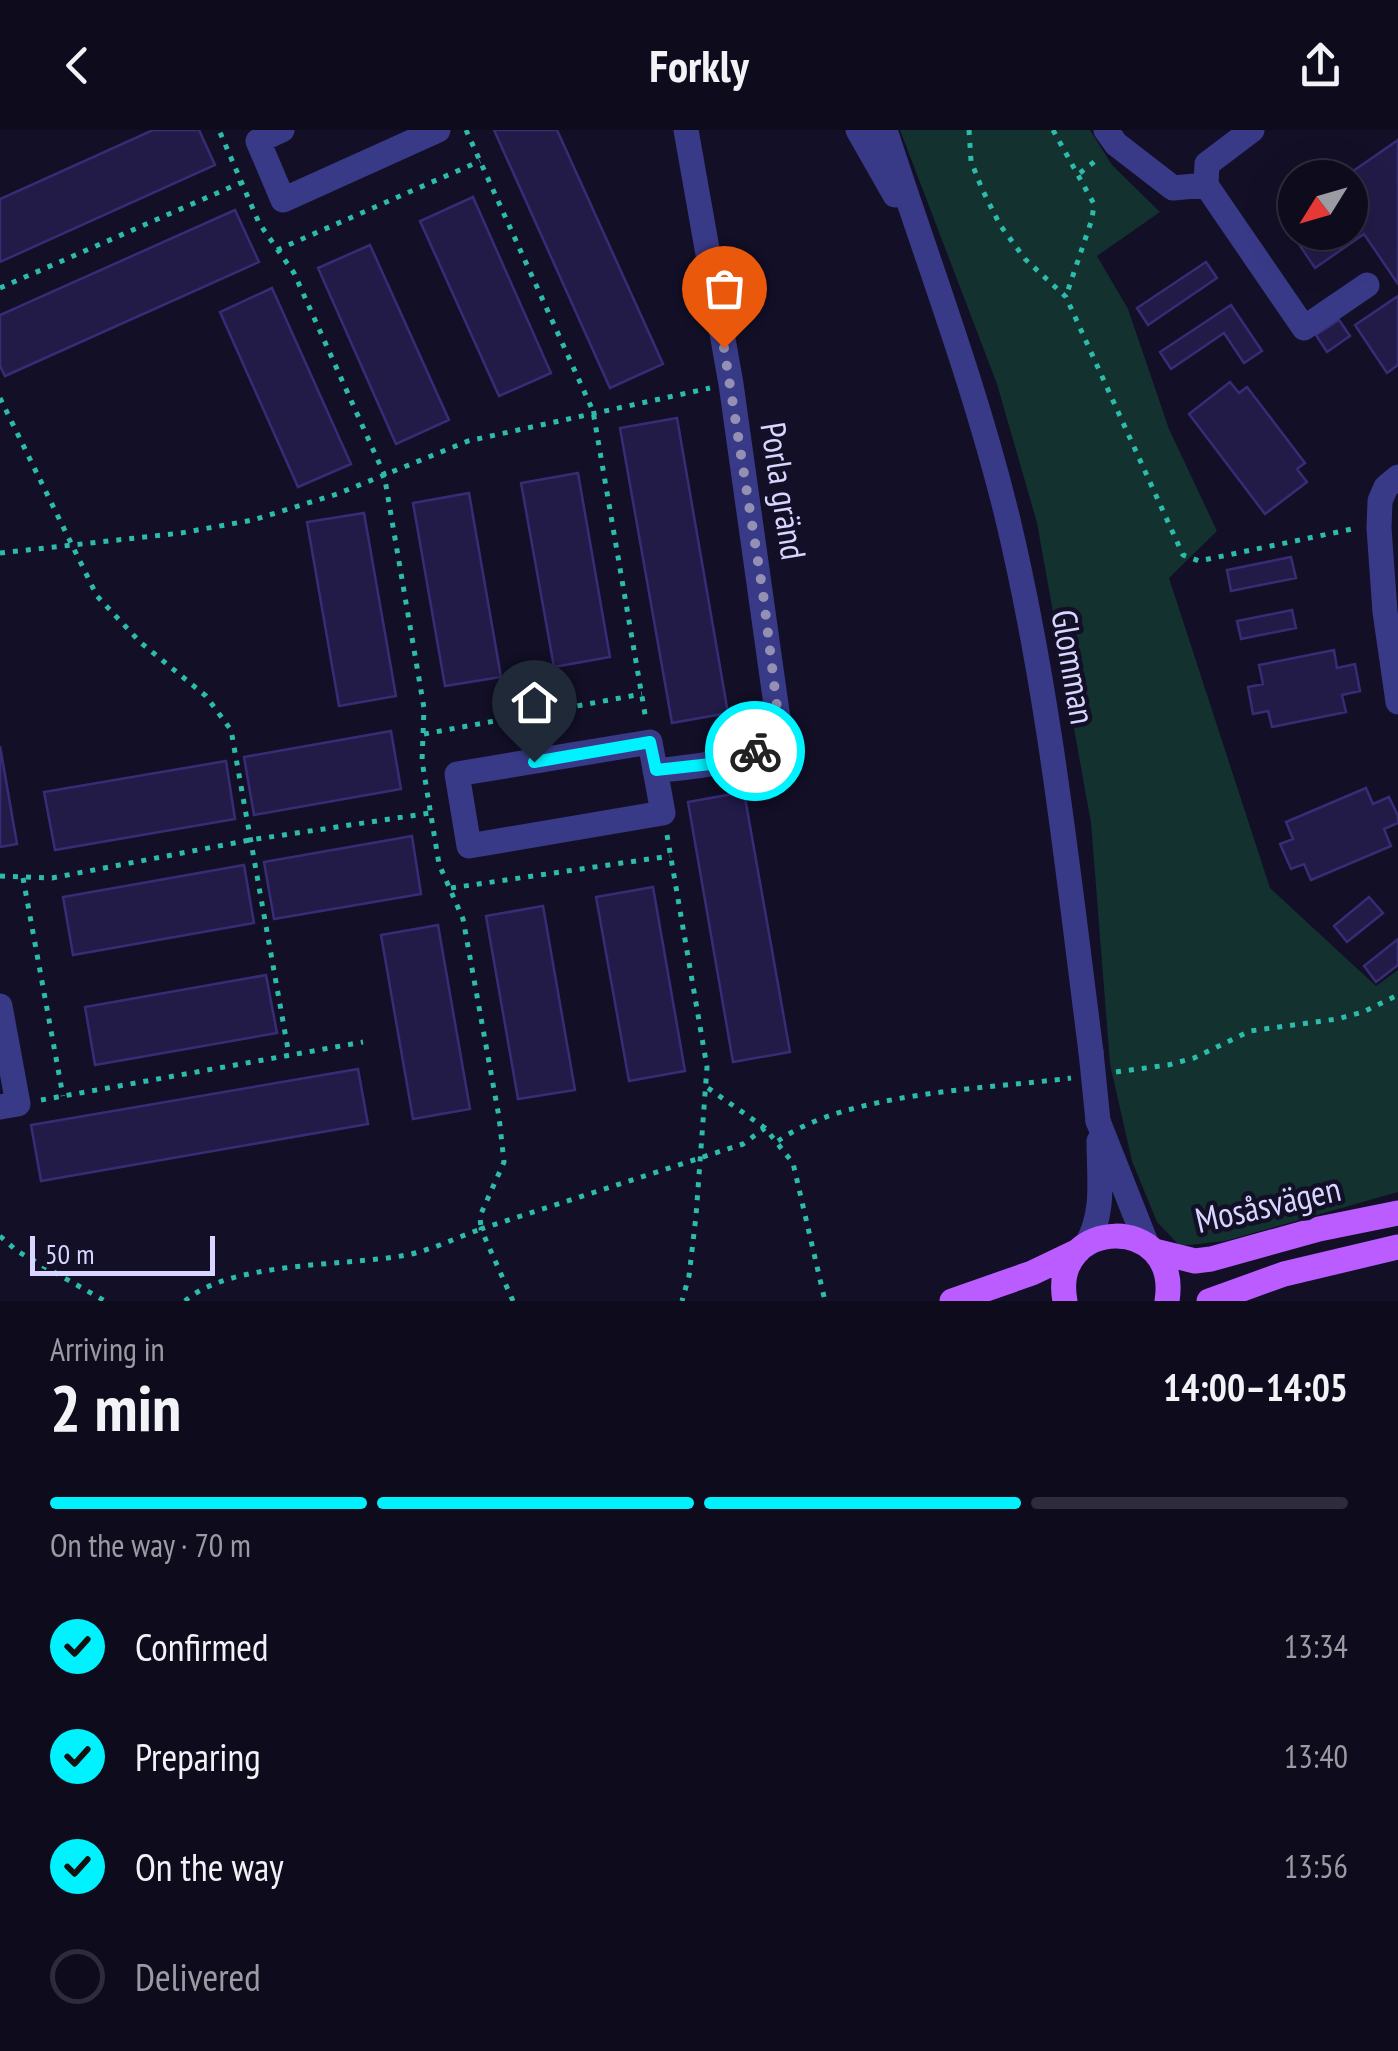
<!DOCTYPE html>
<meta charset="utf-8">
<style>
:root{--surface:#0e0b1d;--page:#171426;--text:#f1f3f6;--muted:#9b9ba4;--line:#2e2b3b;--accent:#01f2ff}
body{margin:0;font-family:"PT Sans Narrow",sans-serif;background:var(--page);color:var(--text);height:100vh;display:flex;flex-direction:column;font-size:38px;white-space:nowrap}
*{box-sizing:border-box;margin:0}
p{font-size:32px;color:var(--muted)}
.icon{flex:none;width:55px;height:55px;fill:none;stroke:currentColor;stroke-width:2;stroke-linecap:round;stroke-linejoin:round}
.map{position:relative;height:1171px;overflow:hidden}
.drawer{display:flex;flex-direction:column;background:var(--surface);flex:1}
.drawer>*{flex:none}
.needle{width:65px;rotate:233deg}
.buttons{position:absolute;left:1278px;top:30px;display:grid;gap:20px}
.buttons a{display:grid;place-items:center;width:90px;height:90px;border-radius:50%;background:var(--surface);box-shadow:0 10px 40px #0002,0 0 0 2px var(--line);font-size:50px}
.scale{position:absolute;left:30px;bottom:25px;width:185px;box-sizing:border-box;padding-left:10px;border:5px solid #d8d5ff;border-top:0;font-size:28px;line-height:35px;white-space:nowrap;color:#d8d5ff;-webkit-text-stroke:8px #120f27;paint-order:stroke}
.pin{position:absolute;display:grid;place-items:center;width:85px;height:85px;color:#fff;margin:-102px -42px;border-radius:50% 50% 50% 0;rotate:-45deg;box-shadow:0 0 10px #0007}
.pin .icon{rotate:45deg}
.courier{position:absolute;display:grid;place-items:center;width:100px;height:100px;margin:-50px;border:8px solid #01f2ff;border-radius:50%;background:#fff;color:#222;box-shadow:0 2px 12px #0007}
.overview em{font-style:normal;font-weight:700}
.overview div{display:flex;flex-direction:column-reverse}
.overview{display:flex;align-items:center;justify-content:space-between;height:170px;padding:0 50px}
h1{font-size:65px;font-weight:700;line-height:75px}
.bar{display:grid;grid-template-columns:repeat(4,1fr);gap:15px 10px;align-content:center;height:120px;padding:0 50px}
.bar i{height:12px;border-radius:8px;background:var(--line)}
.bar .selected{background:var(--accent)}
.bar p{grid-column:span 4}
ol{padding:0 50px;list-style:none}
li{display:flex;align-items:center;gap:30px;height:110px}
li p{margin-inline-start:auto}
li .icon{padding:10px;border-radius:50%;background:var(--accent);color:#111;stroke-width:4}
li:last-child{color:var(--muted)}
li i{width:55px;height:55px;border:5px solid var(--line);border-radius:50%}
header{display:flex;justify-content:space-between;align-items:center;height:130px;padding:0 50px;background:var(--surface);font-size:45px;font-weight:700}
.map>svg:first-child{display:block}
.green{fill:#12312f}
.building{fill:#221b48;stroke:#372c75;stroke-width:2.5}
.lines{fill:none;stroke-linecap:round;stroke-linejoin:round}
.path{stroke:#2dbbab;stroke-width:5;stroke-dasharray:5 8;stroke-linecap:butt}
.minor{stroke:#393a87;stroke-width:25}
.major{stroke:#ba5cff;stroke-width:25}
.minor-bridge{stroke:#393a87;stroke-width:25}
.done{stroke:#9390b3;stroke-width:10;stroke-dasharray:0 18}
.route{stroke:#01f2ff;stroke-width:12}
.labels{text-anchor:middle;stroke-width:9;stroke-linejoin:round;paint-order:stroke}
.street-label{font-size:35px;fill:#d8d5ff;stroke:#120f27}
</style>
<header><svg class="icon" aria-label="back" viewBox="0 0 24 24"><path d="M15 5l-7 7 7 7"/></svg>Forkly<svg class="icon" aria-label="share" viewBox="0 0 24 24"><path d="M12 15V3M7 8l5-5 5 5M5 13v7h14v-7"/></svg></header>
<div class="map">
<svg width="1398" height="1171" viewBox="0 0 1398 1171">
<rect width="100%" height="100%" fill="#120f27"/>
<path class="green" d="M 900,0 L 1090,0 L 1112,35 L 1160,82 L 1097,126 L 1128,179 L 1169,299 L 1217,401 L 1169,448 L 1270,758 L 1376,856 L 1398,840 L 1398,1062 L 1225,1111 L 1180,1116 L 1157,1092 L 1132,1031 L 1110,934 L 1091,693 L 1037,393 L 997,254 Z"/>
<path class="building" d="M 153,0 L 199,0 L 215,35 L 0,132 L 0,69 Z
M 494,0 L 557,0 L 663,234 L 610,258 Z
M 1398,10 L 1398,154 L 1364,104 L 1315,138 L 1282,89 L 1295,80 L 1295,102 L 1350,102 L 1350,48 L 1343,48 Z
M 473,67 L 551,243 L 499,266 L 420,91 Z
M 235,80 L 259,132 L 5,246 L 0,236 L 0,185 Z
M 370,115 L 449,290 L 396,314 L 318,138 Z
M 1206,132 L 1217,148 L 1148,195 L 1137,178 Z
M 272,158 L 351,334 L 298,357 L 220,182 Z
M 1398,166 L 1398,235 L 1387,243 L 1355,195 Z
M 1231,175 L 1262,221 L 1244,233 L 1224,203 L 1171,239 L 1160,222 Z
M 1339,190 L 1350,206 L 1327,222 L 1316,205 Z
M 1230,252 L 1239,263 L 1247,257 L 1305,333 L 1297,339 L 1307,352 L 1265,384 L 1189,284 Z
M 677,288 L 728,583 L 672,593 L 620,298 Z
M 578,343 L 610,527 L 554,537 L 521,353 Z
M 469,363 L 501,547 L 445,556 L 413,373 Z
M 364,383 L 396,566 L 339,576 L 307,392 Z
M 1291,427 L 1296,448 L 1231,461 L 1227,440 Z
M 1292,480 L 1296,498 L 1241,509 L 1237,491 Z
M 1334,520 L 1337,538 L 1355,534 L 1360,561 L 1342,565 L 1346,582 L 1272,597 L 1268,581 L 1253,584 L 1248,557 L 1263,554 L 1259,535 Z
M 391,601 L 401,659 L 254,685 L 244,627 Z
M 0,616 L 17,714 L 0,717 Z
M 226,631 L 235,689 L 55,720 L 44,662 Z
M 1366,658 L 1373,674 L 1389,667 L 1398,686 L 1398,693 L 1384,699 L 1391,716 L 1311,750 L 1304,734 L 1291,739 L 1280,714 L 1293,709 L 1286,692 Z
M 744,662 L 790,922 L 733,932 L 688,672 Z
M 412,706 L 421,764 L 274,789 L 264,732 Z
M 244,735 L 254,793 L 73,825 L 63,767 Z
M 653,757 L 685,941 L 629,951 L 596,767 Z
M 1369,767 L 1383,783 L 1347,812 L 1334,796 Z
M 543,776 L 575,960 L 518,969 L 486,786 Z
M 438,795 L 470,979 L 413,989 L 381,805 Z
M 1398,809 L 1398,835 L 1376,852 L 1364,836 Z
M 266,845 L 277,903 L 95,935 L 85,877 Z
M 358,939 L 368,994 L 41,1051 L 31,995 Z"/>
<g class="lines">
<path class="path" d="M 466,0 L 593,281 L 646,590
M 969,0 L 971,31 L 982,59 L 1000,95 L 1025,129 L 1066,167 L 1183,425 L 1199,431 L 1357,398
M 1053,0 L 1094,74 L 1092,89 L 1066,166
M 1080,43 L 1099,28
M 277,120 L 480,31
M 0,158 L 240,53
M 0,268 L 97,466 L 140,512 L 206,566 L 231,600 L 289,925
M 0,423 L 181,403 L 253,390 L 337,364 L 468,311 L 710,258
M 424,604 L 642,564
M 667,705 L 707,937 L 696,1086 L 689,1146 L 682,1171
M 0,746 L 52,748 L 250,710 L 430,683
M 23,748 L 63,966
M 451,758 L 670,726
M 1116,942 L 1168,935 L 1194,928 L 1250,901 L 1337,889 L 1363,882 L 1398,865
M 708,958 L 765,998 L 793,1033 L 825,1171
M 41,970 L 363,912
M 778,1011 C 847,962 987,959 1071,948
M 0,1106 L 17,1121 L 105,1171
M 185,1171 C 229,1132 342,1136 401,1126 C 428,1122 455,1108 481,1099 L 480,1086 L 504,1032 L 499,987 L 463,789 L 439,734 L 422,631 L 424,578 L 384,344 L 294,143 L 259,93 L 219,0
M 513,1171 L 481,1099 L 743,1014 L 765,998"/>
<path class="minor" d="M 282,0 L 258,11 L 283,70 L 438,0
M 858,0 L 895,65
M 885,0 C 927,130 976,257 1008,390 C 1050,566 1068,744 1091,922
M 1106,0 L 1116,14 L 1173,58 L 1206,55 L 1304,198 L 1367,155
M 1206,55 L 1207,34 L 1252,0
M 1398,347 L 1386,357 L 1380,371 L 1379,398 L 1385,482 L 1398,572
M 650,612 L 663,683 L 469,716 L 457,644 Z
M 655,641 C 701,635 745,635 780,603 L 731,254 L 686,0
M 0,876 L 18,974 L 0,977
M 1098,991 L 1147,1115
M 1087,1114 C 1105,1082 1099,1047 1099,1011"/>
<path class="major" d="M 1154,1121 L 1195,1131 L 1211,1129 L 1319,1099 L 1398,1083
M 952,1171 L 1032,1143 L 1078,1121
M 1065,1171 C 1049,1086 1181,1083 1167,1171
M 1209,1171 L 1284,1144 L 1398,1117"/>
<path class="minor-bridge" d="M 1091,922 L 1098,991"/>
</g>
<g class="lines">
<path class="done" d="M 724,218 L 763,463 L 780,602 L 766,616 L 755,621"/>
<path class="route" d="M 534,632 L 650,612 L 656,640 L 729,632 L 755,621"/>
</g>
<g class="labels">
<g class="street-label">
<text transform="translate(783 361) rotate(81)" y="12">Porla gränd</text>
<text transform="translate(1073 537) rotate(80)" y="12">Glomman</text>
<text transform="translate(1268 1075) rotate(-13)" y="12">Mosåsvägen</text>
</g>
</g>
</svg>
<div class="buttons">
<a><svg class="needle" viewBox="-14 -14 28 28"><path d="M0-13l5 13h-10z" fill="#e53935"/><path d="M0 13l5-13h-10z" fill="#9b9ba4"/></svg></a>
</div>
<div class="scale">50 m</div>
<div class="pin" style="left:724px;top:218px;background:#ea580c"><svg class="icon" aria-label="bag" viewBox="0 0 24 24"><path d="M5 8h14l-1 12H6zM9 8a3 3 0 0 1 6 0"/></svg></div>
<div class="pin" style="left:534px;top:632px;background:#1f2937"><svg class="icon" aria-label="home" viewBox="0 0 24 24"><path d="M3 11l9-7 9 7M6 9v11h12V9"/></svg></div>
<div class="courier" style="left:755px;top:621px"><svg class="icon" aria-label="bike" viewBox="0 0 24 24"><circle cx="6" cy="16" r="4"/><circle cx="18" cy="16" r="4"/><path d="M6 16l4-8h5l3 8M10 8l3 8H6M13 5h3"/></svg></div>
</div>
<section class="drawer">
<div class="overview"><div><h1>2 min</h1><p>Arriving in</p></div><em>14:00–14:05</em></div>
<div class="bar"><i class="selected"></i><i class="selected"></i><i class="selected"></i><i></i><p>On the way · 70 m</p></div>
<ol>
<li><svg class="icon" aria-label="check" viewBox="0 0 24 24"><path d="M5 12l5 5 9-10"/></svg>Confirmed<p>13:34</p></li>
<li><svg class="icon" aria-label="check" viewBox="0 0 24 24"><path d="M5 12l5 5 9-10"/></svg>Preparing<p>13:40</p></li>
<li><svg class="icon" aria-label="check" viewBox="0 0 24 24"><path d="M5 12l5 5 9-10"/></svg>On the way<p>13:56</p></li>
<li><i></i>Delivered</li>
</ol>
</section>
